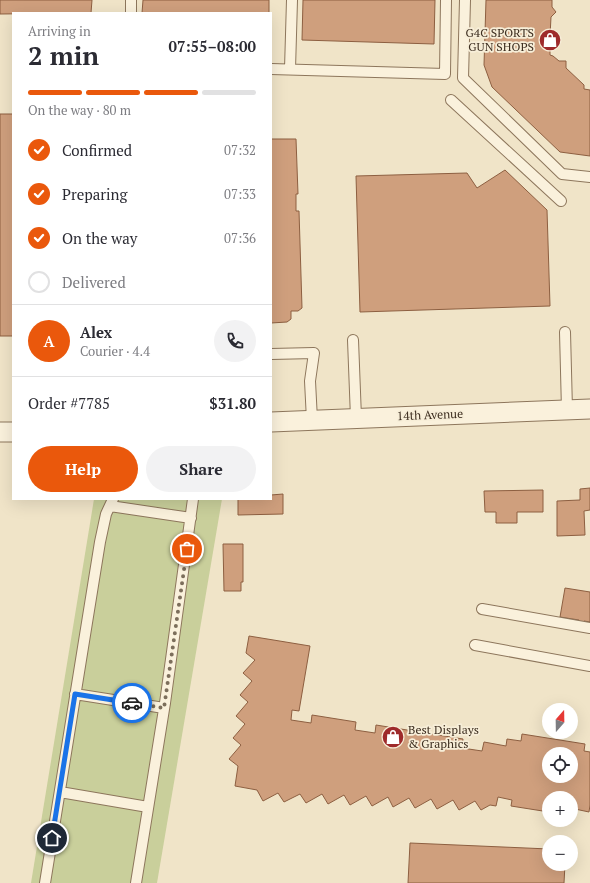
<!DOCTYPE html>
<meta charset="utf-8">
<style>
:root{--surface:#fff;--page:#f2f2f3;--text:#2b2b33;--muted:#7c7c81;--line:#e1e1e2;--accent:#ea580c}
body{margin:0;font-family:"PT Serif",serif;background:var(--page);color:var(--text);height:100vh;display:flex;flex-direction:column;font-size:15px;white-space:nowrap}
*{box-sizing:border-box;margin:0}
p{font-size:13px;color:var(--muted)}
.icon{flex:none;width:22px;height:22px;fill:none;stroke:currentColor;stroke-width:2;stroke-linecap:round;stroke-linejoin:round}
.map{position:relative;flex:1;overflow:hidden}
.drawer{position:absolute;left:12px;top:12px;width:260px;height:488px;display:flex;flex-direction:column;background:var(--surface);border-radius:0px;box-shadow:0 4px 16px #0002}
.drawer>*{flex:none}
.needle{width:26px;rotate:20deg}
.fabs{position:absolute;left:542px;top:703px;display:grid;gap:8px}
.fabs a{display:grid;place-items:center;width:36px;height:36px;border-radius:50%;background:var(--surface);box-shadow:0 4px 16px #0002;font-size:20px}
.pin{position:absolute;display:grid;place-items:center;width:34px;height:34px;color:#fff;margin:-17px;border:2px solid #fff;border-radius:50%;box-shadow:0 1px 4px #0007}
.courier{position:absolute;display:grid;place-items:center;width:40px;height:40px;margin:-20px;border:3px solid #1a73e8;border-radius:50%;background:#fff;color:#222;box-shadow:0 1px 5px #0007}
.head em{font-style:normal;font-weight:700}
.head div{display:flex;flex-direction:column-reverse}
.head{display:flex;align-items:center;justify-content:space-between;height:68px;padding:0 16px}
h1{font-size:26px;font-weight:700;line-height:30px}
.bar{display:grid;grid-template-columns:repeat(4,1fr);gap:6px 4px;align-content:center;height:48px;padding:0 16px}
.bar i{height:5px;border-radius:3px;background:var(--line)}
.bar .on{background:var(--accent)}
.bar p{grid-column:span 4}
.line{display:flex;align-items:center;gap:10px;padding:0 16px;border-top:1px solid var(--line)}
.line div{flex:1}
.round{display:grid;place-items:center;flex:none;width:42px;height:42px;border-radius:21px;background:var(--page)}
ol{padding:0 16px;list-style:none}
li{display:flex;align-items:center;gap:12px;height:44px}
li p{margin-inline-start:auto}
li .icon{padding:4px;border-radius:50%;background:var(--accent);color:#fff;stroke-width:4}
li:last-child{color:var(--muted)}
li i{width:22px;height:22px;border:2px solid var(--line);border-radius:50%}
.cta{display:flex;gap:8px;margin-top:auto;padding:8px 16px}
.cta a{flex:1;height:46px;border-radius:24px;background:var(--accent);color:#fff;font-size:16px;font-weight:700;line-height:46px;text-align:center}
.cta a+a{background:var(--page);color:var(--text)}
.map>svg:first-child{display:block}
.green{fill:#c9cf9b}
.building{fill:#cf9f7d;stroke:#8d5f41;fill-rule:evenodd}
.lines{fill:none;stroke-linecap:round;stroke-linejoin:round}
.service-casing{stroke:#8d765c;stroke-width:12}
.minor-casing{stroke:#8d765c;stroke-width:21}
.service{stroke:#faf1dc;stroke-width:10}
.minor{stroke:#faf1dc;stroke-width:19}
.done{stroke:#7c6e5b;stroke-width:4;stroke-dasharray:0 7.2}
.route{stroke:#1a73e8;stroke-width:5}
.labels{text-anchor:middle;stroke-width:3.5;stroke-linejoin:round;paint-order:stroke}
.poi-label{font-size:12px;fill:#3d2e20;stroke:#f7eed8;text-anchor:end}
.street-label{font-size:12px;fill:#3d2e20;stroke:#f7eed8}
</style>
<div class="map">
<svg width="590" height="883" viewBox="0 0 590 883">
<rect width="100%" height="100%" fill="#f0e4c8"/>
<path class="green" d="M 94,499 L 222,499 L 157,883 L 31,883 Z"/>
<path class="building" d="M 0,0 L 92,0 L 91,13 L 0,14 Z
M 143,0 L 269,0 L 269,13 L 142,13 Z
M 303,0 L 435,0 L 434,44 L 302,40 Z
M 486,0 L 552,0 L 552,7 L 556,12 L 551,17 L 550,36 L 555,41 L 550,46 L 550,55 L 553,56 L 559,61 L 566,61 L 566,68 L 584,85 L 584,89 L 590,90 L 590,156 L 560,152 L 492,87 L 484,65 Z
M 0,114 L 13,114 L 13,336 L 0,336 Z
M 271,139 L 296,139 L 298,194 L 296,194 L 296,211 L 299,211 L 302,308 L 298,311 L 291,311 L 291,319 L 287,322 L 271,323 Z
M 505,170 L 547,210 L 550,306 L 360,312 L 356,176 L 467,173 L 477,188 Z
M 590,488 L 590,510 L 584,511 L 585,535 L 557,536 L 557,501 L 580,500 L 580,489 Z
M 543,490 L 543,512 L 517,512 L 517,523 L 496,523 L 496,512 L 485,512 L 484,491 Z
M 283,494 L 283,514 L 238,515 L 238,499 L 271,499 L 271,495 Z
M 223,544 L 243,544 L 243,582 L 241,582 L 241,591 L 224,591 Z
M 565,588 L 590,592 L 590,622 L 584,621 L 584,624 L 579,623 L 579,620 L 560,617 Z
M 249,636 L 310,646 L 299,711 L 292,710 L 291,720 L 311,723 L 312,715 L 356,722 L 355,730 L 375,733 L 376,725 L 463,739 L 462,748 L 482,751 L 484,742 L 506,746 L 507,739 L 521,741 L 522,734 L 585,744 L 584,751 L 590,752 L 590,805 L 589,812 L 575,809 L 574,817 L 571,816 L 571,798 L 549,798 L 549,812 L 511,806 L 512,800 L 498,797 L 496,806 L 490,805 L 481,810 L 475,801 L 459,810 L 453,800 L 437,809 L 431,799 L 415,808 L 409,798 L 393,807 L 388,797 L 372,806 L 366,796 L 350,805 L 344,795 L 328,804 L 322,794 L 306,803 L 300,794 L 284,802 L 278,793 L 263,801 L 257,790 L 235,786 L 238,766 L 229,759 L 241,745 L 233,738 L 245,724 L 236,716 L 248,702 L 240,695 L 252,681 L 243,673 L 255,660 L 246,653 ZM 549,754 L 571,754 L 571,776 L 549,776 Z
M 410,843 L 549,849 L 549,864 L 565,864 L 564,883 L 408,883 Z"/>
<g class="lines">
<g class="service-casing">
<path id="service" d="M 465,0 L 463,78 L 562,174 L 590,177
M 131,13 L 131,0
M 271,69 L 445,74 L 446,0
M 290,69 L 292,0
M 451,100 L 561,201
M 565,332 L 567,410
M 353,340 L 356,418
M 271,354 L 314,353 L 310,381 L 312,420
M 110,506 L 191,518
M 482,609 L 590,628
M 475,645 L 590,666
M 75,694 L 164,708
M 60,792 L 148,807
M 45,883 L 100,542 L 106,514 L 113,499
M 136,883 L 165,703 L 193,499"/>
</g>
<g class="minor-casing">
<path id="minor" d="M 271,422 L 590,409
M 0,432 L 13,432"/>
</g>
<use href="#service" class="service"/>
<use href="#minor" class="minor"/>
</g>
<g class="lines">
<path class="done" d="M 132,703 L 164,708 L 187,549"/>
<path class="route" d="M 52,838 L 75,694 L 132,703"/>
</g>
<defs>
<g id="shop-disc" transform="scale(1.15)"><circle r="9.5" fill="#9e2a2b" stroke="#f7eed8"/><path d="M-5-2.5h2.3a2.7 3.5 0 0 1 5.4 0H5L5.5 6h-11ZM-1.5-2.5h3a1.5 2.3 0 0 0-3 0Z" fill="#fff"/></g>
</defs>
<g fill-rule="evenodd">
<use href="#shop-disc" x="550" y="40"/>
<use href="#shop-disc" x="393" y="737"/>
</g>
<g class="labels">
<g class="poi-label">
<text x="534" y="37">G4C SPORTS<tspan x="534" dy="14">GUN SHOPS</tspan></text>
<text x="408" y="734" text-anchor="start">Best Displays<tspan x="408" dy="14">&amp; Graphics</tspan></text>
</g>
<g class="street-label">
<text transform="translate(430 415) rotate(-2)" y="4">14th Avenue</text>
</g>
</g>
</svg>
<div class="fabs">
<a><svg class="needle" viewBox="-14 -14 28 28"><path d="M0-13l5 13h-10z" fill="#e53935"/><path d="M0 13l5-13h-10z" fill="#7c7c81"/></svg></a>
<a><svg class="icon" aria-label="locate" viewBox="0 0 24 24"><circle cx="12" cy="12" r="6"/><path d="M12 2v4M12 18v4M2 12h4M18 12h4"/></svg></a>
<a>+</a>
<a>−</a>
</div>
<div class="pin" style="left:187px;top:549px;background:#ea580c"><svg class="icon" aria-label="bag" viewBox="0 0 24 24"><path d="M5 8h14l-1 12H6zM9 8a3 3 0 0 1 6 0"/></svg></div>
<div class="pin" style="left:52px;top:838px;background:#1f2937"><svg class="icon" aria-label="home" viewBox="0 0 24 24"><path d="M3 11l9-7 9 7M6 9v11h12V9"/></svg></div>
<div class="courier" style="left:132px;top:703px"><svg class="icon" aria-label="car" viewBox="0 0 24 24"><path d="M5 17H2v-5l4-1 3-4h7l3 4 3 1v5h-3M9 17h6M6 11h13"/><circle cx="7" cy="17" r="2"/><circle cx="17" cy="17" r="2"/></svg></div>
<section class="drawer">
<div class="head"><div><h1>2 min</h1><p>Arriving in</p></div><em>07:55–08:00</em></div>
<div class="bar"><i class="on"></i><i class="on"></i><i class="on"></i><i></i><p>On the way · 80 m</p></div>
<ol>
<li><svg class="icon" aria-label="check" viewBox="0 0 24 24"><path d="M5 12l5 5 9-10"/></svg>Confirmed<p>07:32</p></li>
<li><svg class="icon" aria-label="check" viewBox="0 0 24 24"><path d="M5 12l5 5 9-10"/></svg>Preparing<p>07:33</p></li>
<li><svg class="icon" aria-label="check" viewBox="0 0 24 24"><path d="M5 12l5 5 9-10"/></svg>On the way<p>07:36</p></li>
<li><i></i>Delivered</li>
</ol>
<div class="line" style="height:72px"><b class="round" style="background:var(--accent);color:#fff">A</b><div><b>Alex</b><p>Courier · 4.4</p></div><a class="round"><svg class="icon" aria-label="phone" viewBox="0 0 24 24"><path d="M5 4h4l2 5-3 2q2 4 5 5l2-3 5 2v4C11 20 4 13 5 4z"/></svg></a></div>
<div class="line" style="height:52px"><div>Order #7785</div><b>$31.80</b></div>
<div class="cta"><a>Help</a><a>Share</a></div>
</section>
</div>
